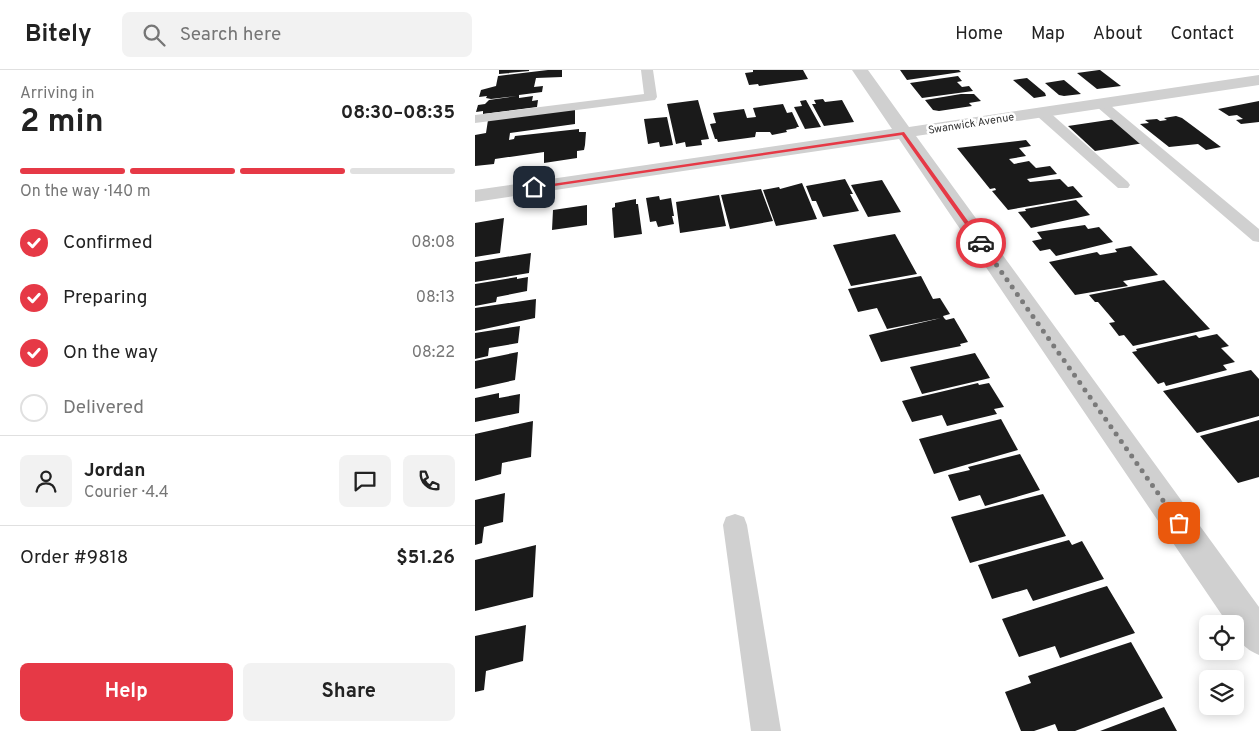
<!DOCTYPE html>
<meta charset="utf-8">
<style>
:root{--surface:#fff;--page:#f2f2f2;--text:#222;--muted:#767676;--line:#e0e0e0;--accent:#e63946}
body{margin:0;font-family:Overpass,sans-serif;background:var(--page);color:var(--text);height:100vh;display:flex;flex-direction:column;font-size:19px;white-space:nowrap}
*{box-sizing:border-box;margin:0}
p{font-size:16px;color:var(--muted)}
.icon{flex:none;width:28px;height:28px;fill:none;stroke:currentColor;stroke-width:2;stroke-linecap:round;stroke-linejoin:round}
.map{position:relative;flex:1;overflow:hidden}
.details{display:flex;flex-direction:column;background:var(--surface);width:475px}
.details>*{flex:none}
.fabs{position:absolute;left:724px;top:545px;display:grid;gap:10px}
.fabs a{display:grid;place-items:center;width:45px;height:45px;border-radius:8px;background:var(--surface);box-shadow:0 2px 12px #0003;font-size:25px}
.pin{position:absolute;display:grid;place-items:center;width:42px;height:42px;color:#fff;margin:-21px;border-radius:10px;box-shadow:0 2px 8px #0006}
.courier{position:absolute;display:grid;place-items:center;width:50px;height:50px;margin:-25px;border:4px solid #e63946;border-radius:50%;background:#fff;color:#222;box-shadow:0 1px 6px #0007}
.summary em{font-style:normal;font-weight:700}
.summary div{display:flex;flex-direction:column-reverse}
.summary{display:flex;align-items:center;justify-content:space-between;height:85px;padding:0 20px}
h1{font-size:32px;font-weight:700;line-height:38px}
.bar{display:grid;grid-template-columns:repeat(4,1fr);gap:8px 5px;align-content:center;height:60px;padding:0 20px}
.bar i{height:6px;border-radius:4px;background:var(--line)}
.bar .current{background:var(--accent)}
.bar p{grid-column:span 4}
.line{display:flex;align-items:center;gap:12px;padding:0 20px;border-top:1px solid var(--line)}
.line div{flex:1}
.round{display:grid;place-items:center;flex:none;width:52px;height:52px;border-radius:8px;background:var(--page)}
ol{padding:0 20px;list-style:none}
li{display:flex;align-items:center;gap:15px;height:55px}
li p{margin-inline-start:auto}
li .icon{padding:5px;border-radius:50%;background:var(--accent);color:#fff;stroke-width:4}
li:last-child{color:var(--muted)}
li i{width:28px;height:28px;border:2px solid var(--line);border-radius:50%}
.primary-button{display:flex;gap:10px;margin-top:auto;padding:10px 20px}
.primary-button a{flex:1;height:58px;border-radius:8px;background:var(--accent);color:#fff;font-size:20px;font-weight:700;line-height:58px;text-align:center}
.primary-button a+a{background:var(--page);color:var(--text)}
header{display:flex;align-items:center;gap:30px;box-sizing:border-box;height:70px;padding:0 25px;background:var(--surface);border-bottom:1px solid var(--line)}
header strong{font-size:24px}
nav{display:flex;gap:28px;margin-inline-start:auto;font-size:18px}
.search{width:350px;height:45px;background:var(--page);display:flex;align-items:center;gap:12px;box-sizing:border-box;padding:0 18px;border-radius:8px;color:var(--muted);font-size:19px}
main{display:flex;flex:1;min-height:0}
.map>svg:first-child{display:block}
.building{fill:#1a1a1a}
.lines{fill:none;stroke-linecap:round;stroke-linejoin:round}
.service{fill:#d0d0d0;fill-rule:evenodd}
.minor{fill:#d0d0d0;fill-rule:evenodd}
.route{fill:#e63946}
.done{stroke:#7a7a7a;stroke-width:5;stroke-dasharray:0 9}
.labels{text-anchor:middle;stroke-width:5;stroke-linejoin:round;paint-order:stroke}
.far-street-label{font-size:11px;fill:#333;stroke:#fff}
</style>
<header>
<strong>Bitely</strong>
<div class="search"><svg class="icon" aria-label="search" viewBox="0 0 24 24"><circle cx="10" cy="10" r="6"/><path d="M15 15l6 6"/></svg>Search here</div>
<nav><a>Home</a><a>Map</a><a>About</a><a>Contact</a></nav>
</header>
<main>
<section class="details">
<div class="summary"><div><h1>2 min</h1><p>Arriving in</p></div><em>08:30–08:35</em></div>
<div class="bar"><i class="current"></i><i class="current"></i><i class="current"></i><i></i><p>On the way · 140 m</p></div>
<ol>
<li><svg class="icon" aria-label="check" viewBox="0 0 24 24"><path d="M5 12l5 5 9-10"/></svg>Confirmed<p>08:08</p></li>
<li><svg class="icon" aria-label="check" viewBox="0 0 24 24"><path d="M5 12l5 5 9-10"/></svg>Preparing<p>08:13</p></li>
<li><svg class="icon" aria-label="check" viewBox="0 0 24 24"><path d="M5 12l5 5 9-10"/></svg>On the way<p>08:22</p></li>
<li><i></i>Delivered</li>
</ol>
<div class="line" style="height:90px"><a class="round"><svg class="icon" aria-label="person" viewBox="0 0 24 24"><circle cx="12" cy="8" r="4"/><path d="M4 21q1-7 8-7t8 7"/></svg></a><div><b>Jordan</b><p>Courier · 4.4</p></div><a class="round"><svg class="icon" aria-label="chat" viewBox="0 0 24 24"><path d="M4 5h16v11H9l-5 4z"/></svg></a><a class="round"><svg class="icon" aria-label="phone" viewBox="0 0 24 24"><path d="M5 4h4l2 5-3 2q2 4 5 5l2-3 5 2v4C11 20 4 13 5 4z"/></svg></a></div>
<div class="line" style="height:65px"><div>Order #9818</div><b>$51.26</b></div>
<div class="primary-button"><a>Help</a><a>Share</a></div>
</section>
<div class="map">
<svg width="784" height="661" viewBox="0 0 784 661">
<rect width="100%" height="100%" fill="#fff"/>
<path class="building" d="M 24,0 L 54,0 L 54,1 L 24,4 Z
M 73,0 L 87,0 L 87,7 L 61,8 L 59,17 L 68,16 L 67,22 L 44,25 L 44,28 L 58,26 L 57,31 L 63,30 L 62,37 L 8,44 L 8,41 L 1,42 L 3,35 L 10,34 L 14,30 L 42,26 L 16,29 L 11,28 L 12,26 L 4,27 L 6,20 L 21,16 L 23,6 Z
M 278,0 L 328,0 L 333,9 L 284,16 L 283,14 L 274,15 L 270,3 L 278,2 Z
M 425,0 L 484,0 L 486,2 L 432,10 Z
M 624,0 L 625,0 L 646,16 L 622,19 L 602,3 Z
M 483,6 L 487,11 L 482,12 L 487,17 L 494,16 L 498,21 L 447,28 L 435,13 Z
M 552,8 L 570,23 L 571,26 L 559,28 L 538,10 Z
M 589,10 L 606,24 L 589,26 L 584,25 L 570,13 Z
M 486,24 L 499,24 L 506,31 L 494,33 L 497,36 L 464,41 L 458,40 L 450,30 Z
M 348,29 L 350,32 L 367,30 L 379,52 L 349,56 L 337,34 L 341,34 L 339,30 Z
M 223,30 L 234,69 L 226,70 L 227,75 L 211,77 L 210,72 L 201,74 L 192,34 Z
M 331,30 L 346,57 L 330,59 L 319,37 L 327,36 L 325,31 Z
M 784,31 L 784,52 L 766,54 L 761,50 L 768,49 L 762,45 L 754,46 L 743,39 Z
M 308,34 L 312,43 L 317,42 L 324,57 L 321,57 L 322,58 L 311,60 L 312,62 L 297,65 L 295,62 L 281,62 L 280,67 L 243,72 L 242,69 L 240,69 L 235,54 L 241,53 L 238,43 L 269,39 L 272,48 L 281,47 L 278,38 Z
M 100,38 L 100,54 L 35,63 L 34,70 L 39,69 L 40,66 L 104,59 L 104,62 L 111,62 L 110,75 L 109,80 L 102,81 L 102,88 L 69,93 L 69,82 L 20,89 L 19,94 L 0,96 L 0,65 L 11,63 L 13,50 Z
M 701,46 L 707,48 L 746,77 L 731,80 L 723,74 L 694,77 L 665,54 L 674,53 L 670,50 L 682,49 L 685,51 L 692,50 L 689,48 Z
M 192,47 L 198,75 L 185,77 L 184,72 L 173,74 L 169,49 Z
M 640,49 L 669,73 L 620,81 L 593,56 Z
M 551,70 L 556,76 L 544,78 L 551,86 L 534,89 L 539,94 L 554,91 L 561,98 L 575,96 L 582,104 L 552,109 L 555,112 L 585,109 L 593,117 L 598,116 L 608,127 L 533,140 L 517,121 L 521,120 L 520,118 L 515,119 L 482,78 Z
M 370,109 L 378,124 L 375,124 L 384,141 L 348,147 L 341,131 L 337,131 L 331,116 Z
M 407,110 L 426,142 L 393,147 L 376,115 Z
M 327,113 L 342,149 L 301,156 L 288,120 L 304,117 L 305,119 Z
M 286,119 L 298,151 L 255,159 L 246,125 Z
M 244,125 L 251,156 L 205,163 L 201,132 Z
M 184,126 L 185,130 L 196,128 L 199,146 L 197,146 L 199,154 L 183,157 L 181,151 L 175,152 L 171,128 Z
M 161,129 L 161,134 L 163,134 L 167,164 L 139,168 L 137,138 L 140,137 L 140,133 Z
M 601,130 L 615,145 L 556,158 L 543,142 L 551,141 L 550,139 Z
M 112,135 L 112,155 L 77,160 L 78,140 Z
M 29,148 L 25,183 L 0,187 L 0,153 Z
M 610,155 L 613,159 L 624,157 L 638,172 L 581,186 L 575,179 L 565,181 L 557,171 L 567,169 L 562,162 Z
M 420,164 L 442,204 L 376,216 L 358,175 Z
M 656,176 L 683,205 L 648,211 L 653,216 L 600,225 L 574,192 L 622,182 L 625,185 L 642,182 L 640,179 Z
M 56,183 L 54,203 L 0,212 L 0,192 Z
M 446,206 L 458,229 L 465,228 L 475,244 L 468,246 L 469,248 L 471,250 L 479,248 L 493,272 L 485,274 L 486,276 L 406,292 L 394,265 L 466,248 L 412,259 L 402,238 L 383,242 L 373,219 Z
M 42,207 L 42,209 L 53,207 L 52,221 L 22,227 L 21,232 L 0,236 L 0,214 Z
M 689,210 L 735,259 L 658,276 L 649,265 L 644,266 L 634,253 L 640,252 L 623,232 L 620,232 L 614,225 Z
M 61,229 L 60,248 L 0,261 L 0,238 Z
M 45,256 L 43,273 L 14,278 L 13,286 L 0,289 L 0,263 Z
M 742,264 L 754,276 L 746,278 L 760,292 L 748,295 L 752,300 L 691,316 L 689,312 L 683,314 L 657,282 L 662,281 L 661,279 L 721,265 L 724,268 Z
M 43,282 L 40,310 L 0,319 L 0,291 Z
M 500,283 L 515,308 L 447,324 L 435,297 Z
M 776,300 L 784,309 L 784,346 L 722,363 L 688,321 Z
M 503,313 L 504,315 L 514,313 L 529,337 L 519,339 L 522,344 L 472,356 L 467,345 L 437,352 L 427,331 Z
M 24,323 L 24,328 L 45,324 L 44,343 L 0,352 L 0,328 Z
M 526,349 L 543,380 L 459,404 L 444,369 Z
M 784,350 L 784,407 L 763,413 L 725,366 Z
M 58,351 L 56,387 L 27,393 L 26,404 L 0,411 L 0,364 Z
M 545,384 L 565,420 L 510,436 L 505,425 L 484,431 L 473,405 L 495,400 L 493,397 Z
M 30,423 L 28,452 L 9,457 L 7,473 L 0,475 L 0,430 Z
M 568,424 L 591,466 L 495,493 L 476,447 Z
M 594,470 L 597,475 L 607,471 L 629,509 L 558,531 L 552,519 L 517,529 L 503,495 Z
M 61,475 L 58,527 L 0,541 L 0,490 Z
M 632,516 L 660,563 L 585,588 L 580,576 L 544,587 L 527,549 Z
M 51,555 L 48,591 L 11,601 L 9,620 L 0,622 L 0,566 Z
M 656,572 L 688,628 L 600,661 L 583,661 L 580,654 L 559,661 L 546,661 L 530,622 L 556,613 L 553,606 Z
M 689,637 L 702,661 L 625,661 Z"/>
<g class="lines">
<path class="service" d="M 166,0 L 178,0 L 182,27 L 180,30 L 0,53 L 0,45 L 169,24 Z
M 626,30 L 630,31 L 784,159 L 784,172 L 778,171 L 622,37 L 620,34 L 622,31 Z
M 567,39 L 572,40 L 653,112 L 655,115 L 653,118 L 643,118 L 562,46 L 561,43 Z
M 260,444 L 269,447 L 272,455 L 306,661 L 276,661 L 248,455 L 251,447 Z"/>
<path class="minor" d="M 377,0 L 393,0 L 434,57 L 784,5 L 784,15 L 441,66 L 784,537 L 784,585 C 770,579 760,570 760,554 L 753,554 L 424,69 L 0,132 L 0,120 L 417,59 Z"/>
</g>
<path class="route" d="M 429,62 L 508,172 L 508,174 L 504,174 L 427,65 L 59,119 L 56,117 Z"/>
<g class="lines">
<path class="done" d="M 506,173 L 704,453"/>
</g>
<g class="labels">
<g class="far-street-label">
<text transform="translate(496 53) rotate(-9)" y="4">Swanwick Avenue</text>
</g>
</g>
</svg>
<div class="fabs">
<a><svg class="icon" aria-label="locate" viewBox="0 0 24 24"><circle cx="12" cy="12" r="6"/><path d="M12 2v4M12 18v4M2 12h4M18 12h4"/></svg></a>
<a><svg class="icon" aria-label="layers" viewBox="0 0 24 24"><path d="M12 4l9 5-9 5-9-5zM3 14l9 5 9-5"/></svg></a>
</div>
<div class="pin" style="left:704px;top:453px;background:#ea580c"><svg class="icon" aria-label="bag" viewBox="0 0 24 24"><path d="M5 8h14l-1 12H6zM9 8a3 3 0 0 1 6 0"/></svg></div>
<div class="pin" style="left:59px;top:117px;background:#1f2937"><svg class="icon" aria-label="home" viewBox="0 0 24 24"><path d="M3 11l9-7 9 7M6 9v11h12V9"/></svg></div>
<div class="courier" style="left:506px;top:173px"><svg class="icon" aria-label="car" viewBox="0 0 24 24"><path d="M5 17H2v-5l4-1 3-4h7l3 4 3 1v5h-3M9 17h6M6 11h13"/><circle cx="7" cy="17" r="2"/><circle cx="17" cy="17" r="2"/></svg></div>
</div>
</main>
